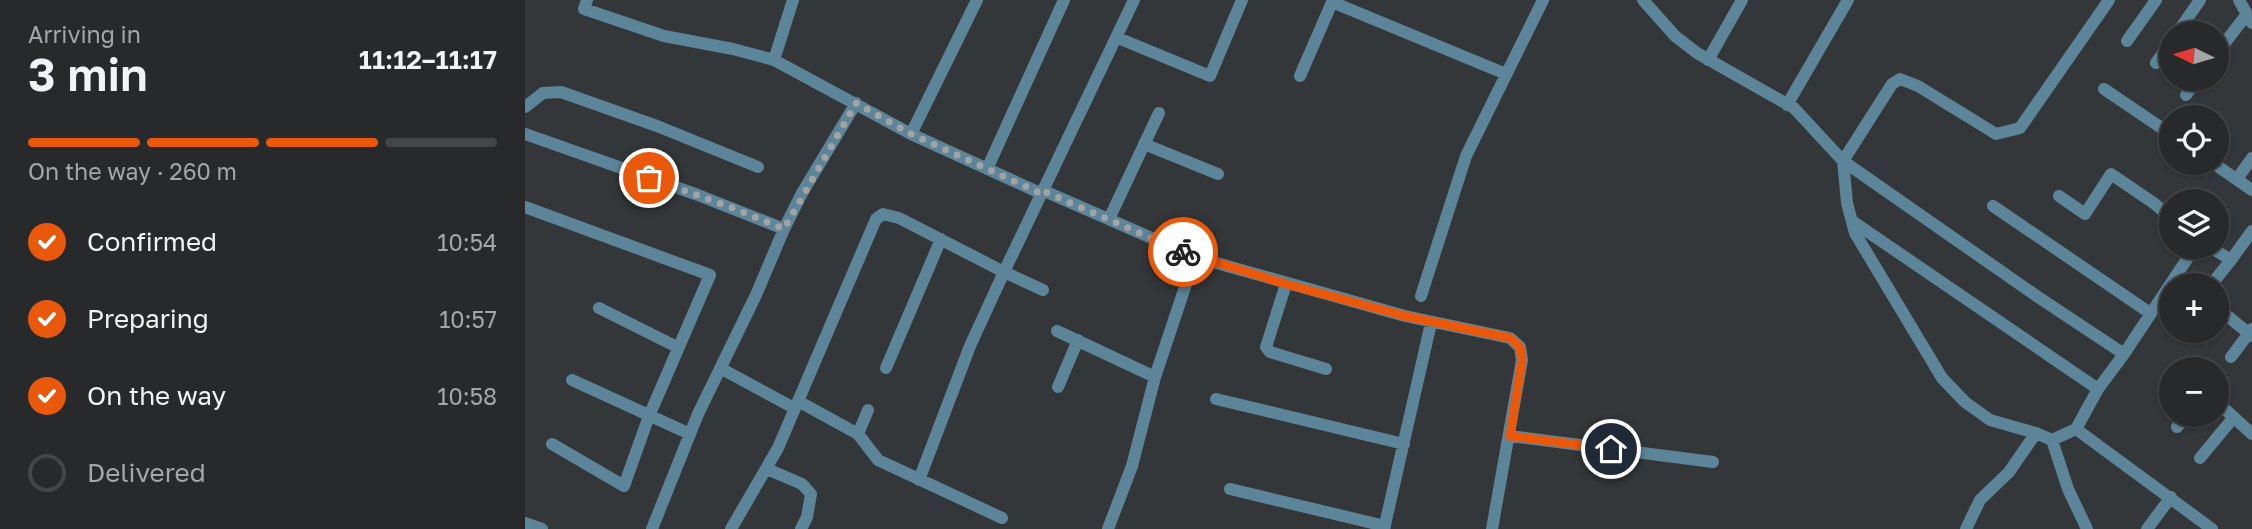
<!DOCTYPE html>
<meta charset="utf-8">
<style>
:root{--surface:#27292b;--page:#333537;--text:#f1f3f6;--muted:#a4a6a9;--line:#434547;--accent:#ea580c}
body{margin:0;font-family:"Golos Text",sans-serif;background:var(--page);color:var(--text);height:100vh;display:flex;flex-direction:column;font-size:26px;white-space:nowrap}
*{box-sizing:border-box;margin:0}
p{font-size:23px;color:var(--muted)}
.icon{flex:none;width:38px;height:38px;fill:none;stroke:currentColor;stroke-width:2;stroke-linecap:round;stroke-linejoin:round}
.map{position:relative;flex:1;overflow:hidden}
.drawer{display:flex;flex-direction:column;background:var(--surface);width:525px}
.drawer>*{flex:none}
.needle{width:46px;rotate:275deg}
.buttons{position:absolute;left:1634px;top:21px;display:grid;gap:14px}
.buttons a{display:grid;place-items:center;width:70px;height:70px;border-radius:50%;background:var(--surface);box-shadow:0 2px 5px #0004,0 0 0 2px var(--line);font-size:35px}
.pin{position:absolute;display:grid;place-items:center;width:60px;height:60px;color:#fff;margin:-30px;border:4px solid #fff;border-radius:50%;box-shadow:0 2px 7px #0007}
.courier{position:absolute;display:grid;place-items:center;width:70px;height:70px;margin:-35px;border:5px solid #ea580c;border-radius:50%;background:#fff;color:#222;box-shadow:0 2px 9px #0007}
.summary em{font-style:normal;font-weight:600}
.summary div{display:flex;flex-direction:column-reverse}
.summary{display:flex;align-items:center;justify-content:space-between;height:119px;padding:0 28px}
h1{font-size:46px;font-weight:600;line-height:52px}
.bar{display:grid;grid-template-columns:repeat(4,1fr);gap:10px 7px;align-content:center;height:84px;padding:0 28px}
.bar i{height:9px;border-radius:5px;background:var(--line)}
.bar .selected{background:var(--accent)}
.bar p{grid-column:span 4}
ol{padding:0 28px;list-style:none}
li{display:flex;align-items:center;gap:21px;height:77px}
li p{margin-inline-start:auto}
li .icon{padding:7px;border-radius:50%;background:var(--accent);color:#fff;stroke-width:4}
li:last-child{color:var(--muted)}
li i{width:38px;height:38px;border:4px solid var(--line);border-radius:50%}
main{display:flex;flex:1;min-height:0}
.map>svg:first-child{display:block}
.lines{fill:none;stroke-linecap:round;stroke-linejoin:round}
.minor{stroke:#5d8599;stroke-width:12}
.done{stroke:#a1a3a4;stroke-width:7;stroke-dasharray:0 12.6}
.route{stroke:#ea580c;stroke-width:9}
</style>
<main>
<section class="drawer">
<div class="summary"><div><h1>3 min</h1><p>Arriving in</p></div><em>11:12–11:17</em></div>
<div class="bar"><i class="selected"></i><i class="selected"></i><i class="selected"></i><i></i><p>On the way · 260 m</p></div>
<ol>
<li><svg class="icon" aria-label="check" viewBox="0 0 24 24"><path d="M5 12l5 5 9-10"/></svg>Confirmed<p>10:54</p></li>
<li><svg class="icon" aria-label="check" viewBox="0 0 24 24"><path d="M5 12l5 5 9-10"/></svg>Preparing<p>10:57</p></li>
<li><svg class="icon" aria-label="check" viewBox="0 0 24 24"><path d="M5 12l5 5 9-10"/></svg>On the way<p>10:58</p></li>
<li><i></i>Delivered</li>
</ol>
</section>
<div class="map">
<svg width="1727" height="529" viewBox="0 0 1727 529">
<rect width="100%" height="100%" fill="#343739"/>
<g class="lines">
<path class="minor" d="M 62,0 L 59,9 L 139,36 L 208,49 L 249,60 L 386,134 L 515,193
M 1118,0 L 1150,36 L 1172,53 L 1269,108 L 1318,161 L 1322,203 L 1330,233 L 1417,378 L 1440,402 L 1465,420 L 1511,433 L 1527,440 L 1543,489 L 1562,529
M 1714,0 L 1727,23
M 807,2 L 981,74
M 1652,33 L 1675,0
M 593,38 L 685,76 L 717,0
M 1602,41 L 1631,0
M 1692,53 L 1722,14
M 249,60 L 268,0
M 1183,60 L 1217,0
M 1631,63 L 1647,40
M 775,76 L 808,0
M 1579,89 L 1647,135
M 1661,95 L 1673,79
M 1262,105 L 1323,0
M 0,107 L 18,93 L 36,92 L 132,126 L 233,167
M 0,134 L 173,195 L 259,229
M 386,134 L 452,0
M 619,144 L 693,174
M 1688,163 L 1727,190
M 462,169 L 539,0
M 1712,179 L 1727,158
M 517,190 L 670,257 L 880,316 L 985,338 L 995,347 L 997,360 L 967,529
M 1534,196 L 1560,214 L 1586,174 L 1630,204 L 1647,219
M 1468,206 L 1625,313
M 0,207 L 185,275 L 124,416 L 99,486 L 27,444
M 584,219 L 634,113
M 1327,221 L 1573,389
M 1685,247 L 1706,260 L 1727,231
M 761,284 L 741,347 L 745,352 L 801,369
M 1686,285 L 1706,260
M 896,296 L 941,156 L 1018,0
M 74,308 L 152,347
M 1700,314 L 1727,336
M 532,331 L 630,377 L 670,257
M 1599,354 L 1670,247
M 1706,357 L 1727,329
M 195,368 L 269,408
M 361,368 L 416,239
M 47,380 L 165,434
M 533,387 L 553,340
M 691,399 L 879,444
M 273,401 L 333,434 L 353,460 L 477,518
M 1692,402 L 1727,434
M 1652,427 L 1663,415
M 1551,429 L 1687,529
M 333,434 L 343,410
M 985,436 L 1188,462
M 1527,440 L 1551,429 L 1573,389 L 1599,354 L 1513,297 L 1318,161 L 1367,84 L 1375,79 L 1393,86 L 1471,134 L 1495,128 L 1584,0
M 1675,458 L 1709,417
M 242,469 L 277,484 L 286,494 L 282,517 L 276,529
M 394,480 L 445,346 L 479,272 L 518,290
M 705,489 L 860,526
M 0,523 L 17,529
M 127,529 L 173,414 L 231,295 L 259,229 L 277,193 L 331,103
M 206,529 L 253,448 L 351,219 L 358,214 L 374,218 L 479,272 L 609,0
M 583,529 L 607,466 L 630,377
M 859,529 L 906,323
M 1441,529 L 1455,500 L 1484,472 L 1511,433
M 1622,529 L 1646,497"/>
</g>
<g class="lines">
<path class="done" d="M 124,178 L 208,208 L 259,229 L 331,103 L 386,134 L 515,193 L 516,190 L 658,252"/>
<path class="route" d="M 658,252 L 761,284 L 880,316 L 985,338 L 995,347 L 997,360 L 985,436 L 1086,449"/>
</g>
</svg>
<div class="buttons">
<a><svg class="needle" viewBox="-14 -14 28 28"><path d="M0-13l5 13h-10z" fill="#e53935"/><path d="M0 13l5-13h-10z" fill="#a4a6a9"/></svg></a>
<a><svg class="icon" aria-label="locate" viewBox="0 0 24 24"><circle cx="12" cy="12" r="6"/><path d="M12 2v4M12 18v4M2 12h4M18 12h4"/></svg></a>
<a><svg class="icon" aria-label="layers" viewBox="0 0 24 24"><path d="M12 4l9 5-9 5-9-5zM3 14l9 5 9-5"/></svg></a>
<a>+</a>
<a>−</a>
</div>
<div class="pin" style="left:124px;top:178px;background:#ea580c"><svg class="icon" aria-label="bag" viewBox="0 0 24 24"><path d="M5 8h14l-1 12H6zM9 8a3 3 0 0 1 6 0"/></svg></div>
<div class="pin" style="left:1086px;top:449px;background:#1f2937"><svg class="icon" aria-label="home" viewBox="0 0 24 24"><path d="M3 11l9-7 9 7M6 9v11h12V9"/></svg></div>
<div class="courier" style="left:658px;top:252px"><svg class="icon" aria-label="bike" viewBox="0 0 24 24"><circle cx="6" cy="16" r="4"/><circle cx="18" cy="16" r="4"/><path d="M6 16l4-8h5l3 8M10 8l3 8H6M13 5h3"/></svg></div>
</div>
</main>
